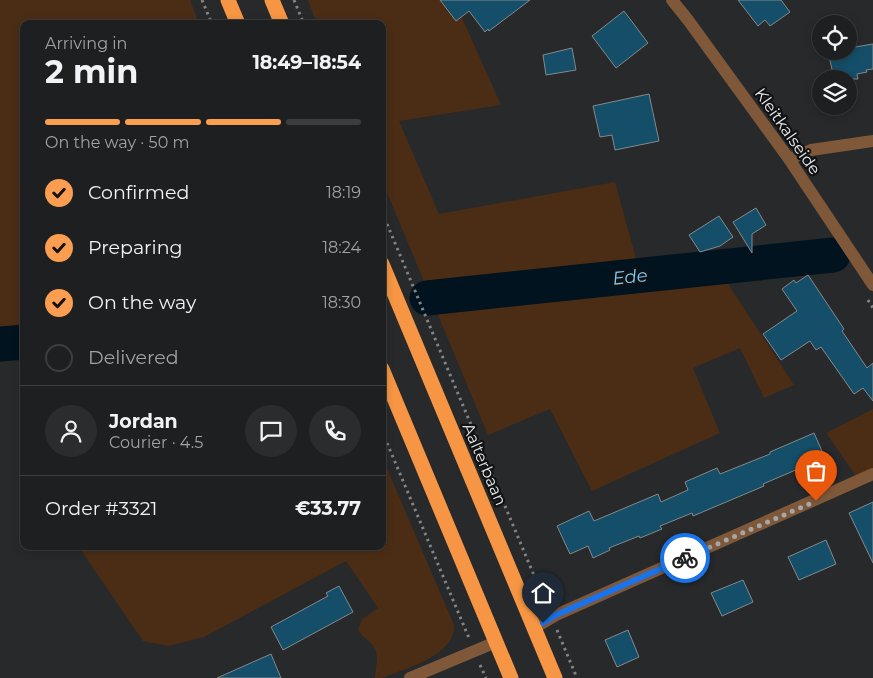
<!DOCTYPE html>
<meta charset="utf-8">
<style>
:root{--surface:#1d1f20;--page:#2a2c2d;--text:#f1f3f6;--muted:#a0a2a5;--line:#3b3d3e;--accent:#fb9e51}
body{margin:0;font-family:Montserrat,sans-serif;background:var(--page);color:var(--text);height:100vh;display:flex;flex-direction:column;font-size:19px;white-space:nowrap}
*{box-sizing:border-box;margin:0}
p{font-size:16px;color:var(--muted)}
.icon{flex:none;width:28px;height:28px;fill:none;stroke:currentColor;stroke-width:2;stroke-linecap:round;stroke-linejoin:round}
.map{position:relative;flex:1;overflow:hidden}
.sheet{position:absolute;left:20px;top:20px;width:366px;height:530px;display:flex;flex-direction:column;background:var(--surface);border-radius:10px;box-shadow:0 2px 8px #0003,0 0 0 1px var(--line)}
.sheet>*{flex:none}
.fabs{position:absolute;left:812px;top:15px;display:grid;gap:10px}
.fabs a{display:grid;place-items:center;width:45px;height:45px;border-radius:50%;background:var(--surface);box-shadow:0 2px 8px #0003,0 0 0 1px var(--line);font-size:25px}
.pin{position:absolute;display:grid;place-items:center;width:42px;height:42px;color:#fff;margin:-51px -21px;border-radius:50% 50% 50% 0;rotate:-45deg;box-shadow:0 0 5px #0007}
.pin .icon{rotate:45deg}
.courier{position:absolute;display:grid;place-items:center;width:50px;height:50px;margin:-25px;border:4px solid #1a73e8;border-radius:50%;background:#fff;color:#222;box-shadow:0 1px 6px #0007}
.summary em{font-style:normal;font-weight:700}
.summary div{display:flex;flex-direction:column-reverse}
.summary{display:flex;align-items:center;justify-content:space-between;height:85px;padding:0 25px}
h1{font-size:32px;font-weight:700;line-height:38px}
.bar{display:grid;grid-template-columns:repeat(4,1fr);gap:8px 5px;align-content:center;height:60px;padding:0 25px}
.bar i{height:6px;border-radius:4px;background:var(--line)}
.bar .current{background:var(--accent)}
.bar p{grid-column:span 4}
.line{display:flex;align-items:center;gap:12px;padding:0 25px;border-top:1px solid var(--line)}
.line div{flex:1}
.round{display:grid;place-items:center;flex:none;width:52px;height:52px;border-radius:26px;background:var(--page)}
ol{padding:0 25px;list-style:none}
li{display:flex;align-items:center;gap:15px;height:55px}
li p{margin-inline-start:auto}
li .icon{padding:5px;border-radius:50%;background:var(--accent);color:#111;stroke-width:4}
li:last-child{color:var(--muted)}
li i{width:28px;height:28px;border:2px solid var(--line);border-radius:50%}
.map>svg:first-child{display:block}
.green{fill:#4b2d15}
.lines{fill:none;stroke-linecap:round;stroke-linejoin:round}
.river{stroke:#00131e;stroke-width:35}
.building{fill:#144e68;stroke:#85898b}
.path{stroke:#818385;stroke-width:3;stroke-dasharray:2.5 4;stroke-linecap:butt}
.minor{stroke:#7f583a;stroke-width:12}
.highway{stroke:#f69543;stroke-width:15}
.done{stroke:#a4a6a7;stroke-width:5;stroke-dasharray:0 9}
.route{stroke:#1a73e8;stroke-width:6}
.labels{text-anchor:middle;stroke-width:4.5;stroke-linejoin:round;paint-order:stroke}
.street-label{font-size:16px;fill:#e7e9ea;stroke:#111213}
.water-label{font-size:18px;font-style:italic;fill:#7fccf5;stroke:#111213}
</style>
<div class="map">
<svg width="873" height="678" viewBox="0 0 873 678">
<rect width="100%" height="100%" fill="#27292b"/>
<path class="green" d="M 0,0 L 190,0 L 199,24 L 24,24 L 24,349 L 0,352 Z
M 308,0 L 454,0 L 501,105 L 399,121 L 439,214 L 615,182 L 641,277 L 719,270 L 794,385 L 764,398 L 740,348 L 693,368 L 720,433 L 592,491 L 550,409 L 488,435 L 383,183 L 382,24 L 317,24 Z
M 873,409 L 873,468 L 856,476 L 826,433 Z
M 383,459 L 454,625 C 455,656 406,668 382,678 L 375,678 C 375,668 380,657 374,647 C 370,640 362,638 358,629 L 362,619 L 378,608 L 346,561 L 204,637 L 168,646 L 143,641 L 78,546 L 382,546 Z"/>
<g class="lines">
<path class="river" d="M 427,298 L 833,255
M 0,344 L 24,342"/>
</g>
<path class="building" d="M 440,0 L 530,0 L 489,31 L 488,29 L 485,32 L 469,11 L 456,21 Z
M 738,0 L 781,0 L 790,12 L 770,26 L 765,20 L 758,26 Z
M 624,11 L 648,43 L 616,68 L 592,36 Z
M 873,44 L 873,69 L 866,70 L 867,72 L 857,74 L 858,79 L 834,79 L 828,51 L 849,51 L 849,48 Z
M 572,48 L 576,70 L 546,75 L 543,55 Z
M 649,94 L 659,141 L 615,150 L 612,135 L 600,137 L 593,106 Z
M 756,208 L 766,225 L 752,234 L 752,253 L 733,222 Z
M 719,216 L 733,237 L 720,246 L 700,252 L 689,235 Z
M 808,275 L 844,329 L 842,331 L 867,368 L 873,363 L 873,401 L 863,388 L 854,394 L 821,347 L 816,350 L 810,341 L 781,360 L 763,334 L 797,311 L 782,289 L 794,280 L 796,283 Z
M 814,433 L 826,460 L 806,469 L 805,466 L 763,484 L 764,486 L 693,516 L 692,513 L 660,526 L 662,529 L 640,538 L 639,536 L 609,548 L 610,550 L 593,558 L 588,546 L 570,554 L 557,526 L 589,511 L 594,521 L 658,494 L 661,502 L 688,490 L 685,482 L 717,468 L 720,474 L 770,454 L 770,452 Z
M 873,502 L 873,563 L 849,513 Z
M 826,540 L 836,564 L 799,580 L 788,557 Z
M 743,580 L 753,602 L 722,616 L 711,593 Z
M 339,586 L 353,612 L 283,650 L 271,627 L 328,596 L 326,593 Z
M 628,630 L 639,657 L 617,667 L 605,640 Z
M 271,654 L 281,678 L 217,678 Z"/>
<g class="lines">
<path class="path" d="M 202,0 L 212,24
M 294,0 L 304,24
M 382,212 L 546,604
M 868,300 L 873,308
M 382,431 L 469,638
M 557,630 L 577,678
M 480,665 L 486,678"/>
<path class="minor" d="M 672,0 L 688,20 L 789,159 L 873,285
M 789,159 L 811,150 L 873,141
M 534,628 L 556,615 L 873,474
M 410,678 L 496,642"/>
<path class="highway" d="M 228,0 L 238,24
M 272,0 L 282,24
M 382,264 L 555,678
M 382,369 L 511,678"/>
</g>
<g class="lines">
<path class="done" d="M 685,558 L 816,501"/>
<path class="route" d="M 543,623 L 556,615 L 685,558"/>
</g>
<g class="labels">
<g class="street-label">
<text transform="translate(788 131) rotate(55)" y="6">Kleitkalseide</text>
<text transform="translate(485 464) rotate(67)" y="6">Aalterbaan</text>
</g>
<g class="water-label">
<text transform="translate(630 277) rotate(-6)" y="6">Ede</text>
</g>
</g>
</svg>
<div class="fabs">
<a><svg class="icon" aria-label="locate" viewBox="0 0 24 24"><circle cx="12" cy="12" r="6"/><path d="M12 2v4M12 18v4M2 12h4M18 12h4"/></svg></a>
<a><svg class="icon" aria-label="layers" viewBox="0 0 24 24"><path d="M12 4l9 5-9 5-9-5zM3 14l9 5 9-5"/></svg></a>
</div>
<div class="pin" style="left:816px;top:501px;background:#ea580c"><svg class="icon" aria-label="bag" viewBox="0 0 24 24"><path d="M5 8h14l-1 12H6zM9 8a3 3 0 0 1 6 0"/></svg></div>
<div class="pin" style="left:543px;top:623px;background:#1f2937"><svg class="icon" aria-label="home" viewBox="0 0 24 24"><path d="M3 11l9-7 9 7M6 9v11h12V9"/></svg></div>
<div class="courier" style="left:685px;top:558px"><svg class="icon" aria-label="bike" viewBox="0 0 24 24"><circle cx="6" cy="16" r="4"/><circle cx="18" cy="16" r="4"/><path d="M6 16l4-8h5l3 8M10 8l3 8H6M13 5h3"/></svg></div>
<section class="sheet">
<div class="summary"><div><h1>2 min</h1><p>Arriving in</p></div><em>18:49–18:54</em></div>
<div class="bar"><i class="current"></i><i class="current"></i><i class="current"></i><i></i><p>On the way · 50 m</p></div>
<ol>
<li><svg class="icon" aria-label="check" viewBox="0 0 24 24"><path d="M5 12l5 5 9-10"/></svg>Confirmed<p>18:19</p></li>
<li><svg class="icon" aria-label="check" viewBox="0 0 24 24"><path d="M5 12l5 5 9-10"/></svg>Preparing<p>18:24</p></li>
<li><svg class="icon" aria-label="check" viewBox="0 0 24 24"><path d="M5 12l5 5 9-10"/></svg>On the way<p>18:30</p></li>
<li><i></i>Delivered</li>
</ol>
<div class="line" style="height:90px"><a class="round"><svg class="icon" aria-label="person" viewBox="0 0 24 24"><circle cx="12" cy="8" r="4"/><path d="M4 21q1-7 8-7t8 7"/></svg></a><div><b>Jordan</b><p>Courier · 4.5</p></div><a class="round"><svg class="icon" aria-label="chat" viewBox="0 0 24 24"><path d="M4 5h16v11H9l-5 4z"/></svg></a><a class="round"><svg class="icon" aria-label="phone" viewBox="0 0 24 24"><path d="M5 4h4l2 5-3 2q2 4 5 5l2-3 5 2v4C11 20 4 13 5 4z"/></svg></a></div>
<div class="line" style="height:65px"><div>Order #3321</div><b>€33.77</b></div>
</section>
</div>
